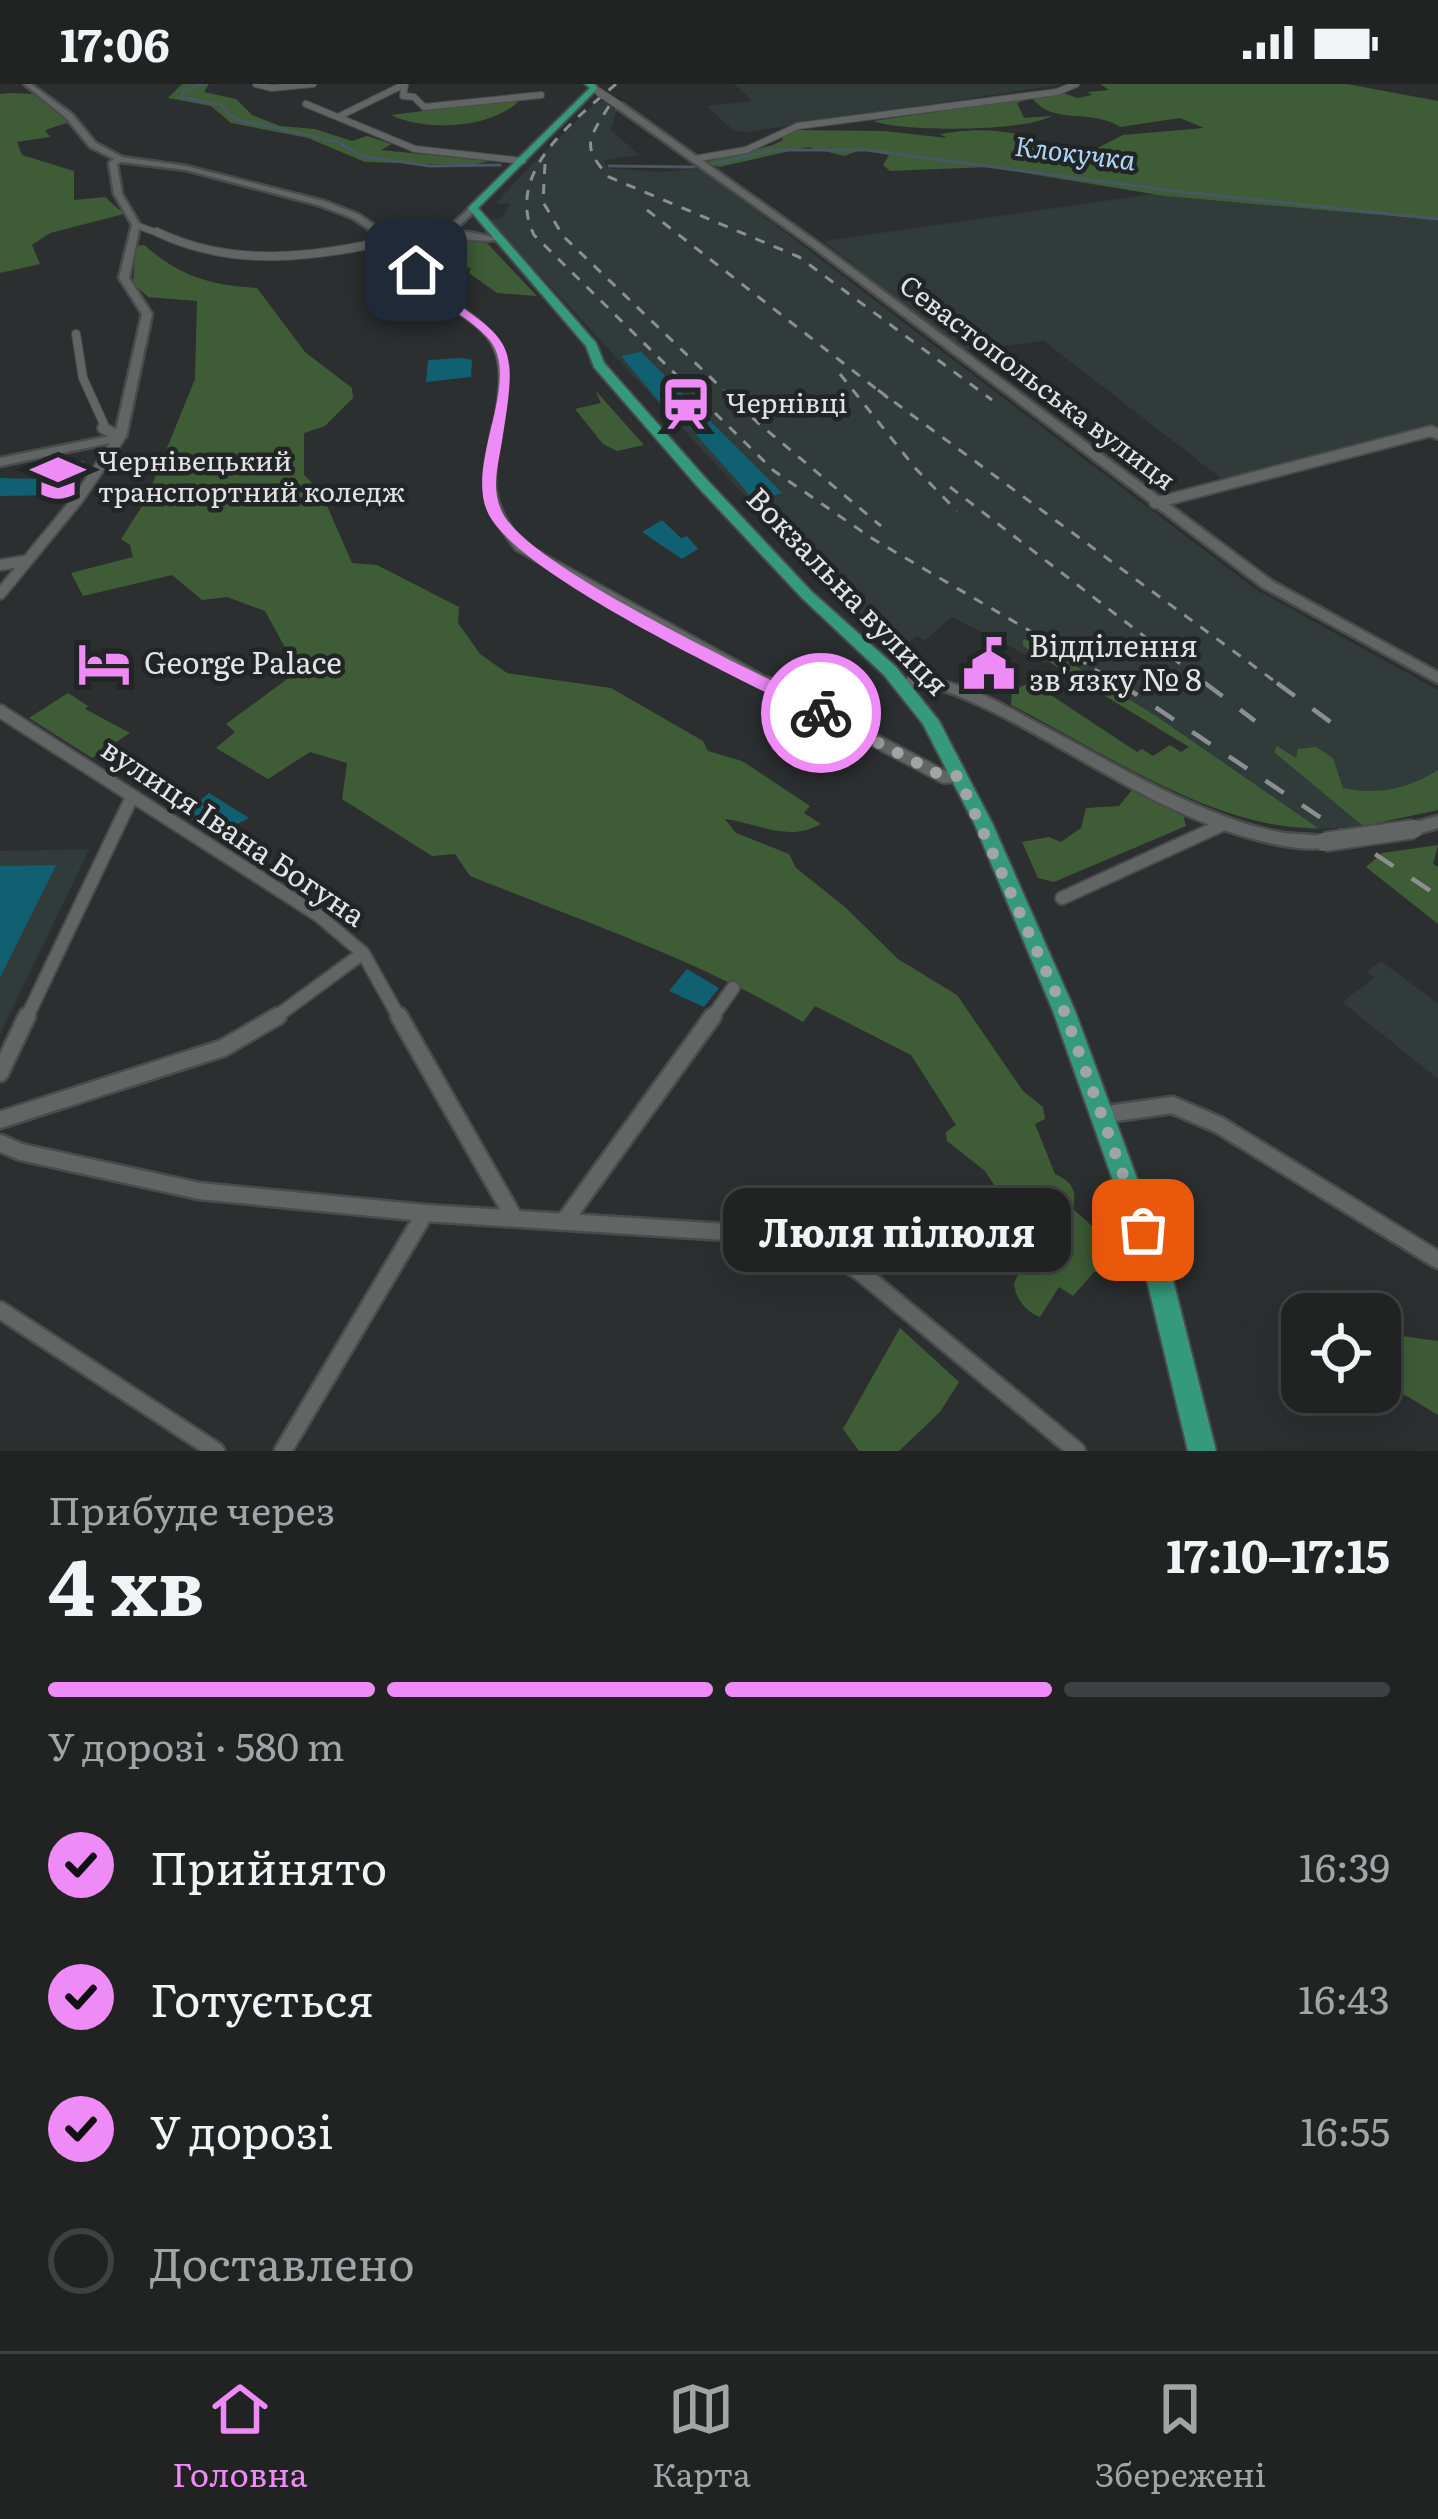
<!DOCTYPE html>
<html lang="uk">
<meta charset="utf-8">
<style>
:root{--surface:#212323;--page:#292b2b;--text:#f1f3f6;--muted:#a2a4a6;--line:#3e4041;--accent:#ef8bf7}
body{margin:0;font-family:Literata,serif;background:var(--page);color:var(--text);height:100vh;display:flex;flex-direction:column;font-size:45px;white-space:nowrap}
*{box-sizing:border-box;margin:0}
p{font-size:39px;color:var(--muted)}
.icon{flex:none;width:66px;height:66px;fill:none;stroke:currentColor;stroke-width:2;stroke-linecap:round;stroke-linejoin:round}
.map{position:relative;height:1367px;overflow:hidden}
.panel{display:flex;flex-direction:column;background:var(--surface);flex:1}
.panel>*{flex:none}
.controls{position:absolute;left:1281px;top:1209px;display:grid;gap:24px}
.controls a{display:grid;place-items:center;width:120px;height:120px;border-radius:24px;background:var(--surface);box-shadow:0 12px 48px #0002,0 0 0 3px var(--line);font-size:60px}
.pin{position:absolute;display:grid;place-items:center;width:102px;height:102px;color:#fff;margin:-51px;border-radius:24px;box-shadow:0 6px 18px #0006}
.courier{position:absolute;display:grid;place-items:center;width:120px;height:120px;margin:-60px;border:9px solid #ef8bf7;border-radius:50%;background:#fff;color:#222;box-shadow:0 3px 15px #0007}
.bubble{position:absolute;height:84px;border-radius:24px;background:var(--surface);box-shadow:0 12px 48px #0002,0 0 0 3px var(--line);font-size:39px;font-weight:700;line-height:84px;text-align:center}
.head em{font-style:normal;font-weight:700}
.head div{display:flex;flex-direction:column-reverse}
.head{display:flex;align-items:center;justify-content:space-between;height:204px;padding:0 48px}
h1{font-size:78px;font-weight:700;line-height:90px}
.bar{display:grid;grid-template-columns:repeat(4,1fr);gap:18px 12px;align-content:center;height:144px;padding:0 48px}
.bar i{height:15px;border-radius:9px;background:var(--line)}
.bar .current{background:var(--accent)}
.bar p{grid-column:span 4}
ol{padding:0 48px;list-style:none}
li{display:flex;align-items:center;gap:36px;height:132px}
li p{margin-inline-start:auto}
li .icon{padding:12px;border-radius:50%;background:var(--accent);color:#111;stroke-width:4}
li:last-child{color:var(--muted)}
li i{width:66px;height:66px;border:6px solid var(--line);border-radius:50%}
.status{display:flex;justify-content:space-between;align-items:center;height:84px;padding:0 60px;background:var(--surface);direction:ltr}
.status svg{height:33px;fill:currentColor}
.tab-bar{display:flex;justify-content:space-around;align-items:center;height:168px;border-top:3px solid var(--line);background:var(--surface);font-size:33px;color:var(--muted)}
.tab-bar a{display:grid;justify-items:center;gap:6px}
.tab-bar .current{color:var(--accent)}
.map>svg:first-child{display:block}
.built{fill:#313b3a}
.green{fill:#3e5d36}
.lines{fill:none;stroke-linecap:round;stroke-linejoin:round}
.stream{stroke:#475764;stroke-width:3}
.building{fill:#106072}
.street-far4-casing{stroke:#4a4c4c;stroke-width:8}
.street-far3-casing{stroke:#4a4c4c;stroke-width:10}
.street-far2-casing{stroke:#4a4c4c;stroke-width:14}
.street-far1-casing{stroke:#4a4c4c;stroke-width:16}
.street-casing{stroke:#4a4c4c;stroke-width:21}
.secondary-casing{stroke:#4a4c4c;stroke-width:5}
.primary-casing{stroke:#4a4c4c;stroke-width:4}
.street-far4{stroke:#616564;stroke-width:6}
.street-far3{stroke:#616564;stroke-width:8}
.street-far2{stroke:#616564;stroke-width:10}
.street-far1{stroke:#616564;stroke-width:12}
.street{stroke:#616564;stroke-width:16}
.secondary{fill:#616564;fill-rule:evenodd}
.primary{fill:#359a7c;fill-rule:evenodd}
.rail-far1{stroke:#8c8f8f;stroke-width:3;stroke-dasharray:10 10;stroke-linecap:butt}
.rail{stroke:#8c8f8f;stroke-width:4.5;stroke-dasharray:22 22;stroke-linecap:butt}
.secondary-bridge-far1-casing{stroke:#4a4c4c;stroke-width:9;stroke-linecap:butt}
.secondary-bridge-casing{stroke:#4a4c4c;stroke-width:22;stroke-linecap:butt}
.secondary-bridge-far1{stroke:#616564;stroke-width:8}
.secondary-bridge{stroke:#616564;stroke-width:18}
.route{fill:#ef8bf7}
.done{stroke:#a2a5a5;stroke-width:12;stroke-dasharray:0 21.6}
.labels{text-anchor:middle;stroke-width:9;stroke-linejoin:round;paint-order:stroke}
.far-water-label{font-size:27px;font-style:italic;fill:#afd6f9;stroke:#222525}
.far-street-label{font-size:27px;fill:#e2e4e4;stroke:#222525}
.far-poi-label{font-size:27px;fill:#e2e4e4;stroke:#222525;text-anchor:start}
.street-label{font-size:30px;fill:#e2e4e4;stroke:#222525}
.poi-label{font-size:30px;fill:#e2e4e4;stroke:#222525;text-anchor:start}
</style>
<div class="status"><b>17:06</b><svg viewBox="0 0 49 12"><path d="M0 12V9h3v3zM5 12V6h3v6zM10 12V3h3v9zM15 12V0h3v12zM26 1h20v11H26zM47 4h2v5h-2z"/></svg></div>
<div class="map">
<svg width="1438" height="1367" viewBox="0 0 1438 1367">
<rect width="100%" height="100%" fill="#2c2f2f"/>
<path class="built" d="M 734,0 L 1064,0 L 748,48 L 734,47 L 707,22 L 753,17 Z
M 605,17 L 617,25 L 611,46 L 639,71 L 604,76 L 607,84 L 664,88 L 700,84 L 1257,506 L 1438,606 L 1438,726 L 1363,742 L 1309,746 L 1191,662 L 1054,577 L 1042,579 L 952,533 L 925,556 L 917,552 L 907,560 L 863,537 L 841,518 L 754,430 L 759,427 L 489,136 L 502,134 L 510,120 L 496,119 L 537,75 L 596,18 Z
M 1174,107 L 1438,135 L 1438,343 L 1431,339 L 1227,399 L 1044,257 L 958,267 L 824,157 Z
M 89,765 L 89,766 L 0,950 L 0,767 Z
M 1381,877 L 1438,920 L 1438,995 L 1342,918 L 1374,894 L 1367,887 Z"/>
<path class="green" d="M 182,0 L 209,0 L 204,8 L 236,15 L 252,31 L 280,42 L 315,45 L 352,57 L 367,52 L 392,60 L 381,66 L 490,77 L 471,81 L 365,78 L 308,54 L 231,39 L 211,22 L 168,14 Z
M 1100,0 L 1347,0 L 1438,17 L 1438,136 L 1165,112 L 988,83 L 890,87 L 883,81 L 889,71 L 861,66 L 844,72 L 808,63 L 719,83 L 705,78 L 773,61 L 783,56 L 781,50 L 794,46 L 884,47 L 947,54 L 940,50 C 970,45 996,44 1029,53 L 1026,57 L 1048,61 L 1037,66 L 1087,76 L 1086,70 L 1123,51 L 1204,44 L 1180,34 L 1120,43 C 1092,24 1053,42 1032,14 L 1017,19 L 1024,34 L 1051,32 C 1025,48 902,48 873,37 L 1063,9 L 1078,14 L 1092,11 L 1088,8 L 1109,6 Z
M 11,9 L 32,10 L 70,38 L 45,46 L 50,53 L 17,58 L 22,71 L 74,87 L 74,116 L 105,113 L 124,130 L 50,149 L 32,161 L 40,180 L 0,189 L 0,10 Z
M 521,15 C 493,45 426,48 391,31 Z
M 479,154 L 486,158 L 537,212 L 497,209 L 469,189 L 471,184 L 436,178 L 455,157 Z
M 144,161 C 181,193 210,201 257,204 L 305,268 L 352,304 L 353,314 L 325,342 L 304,349 L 304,391 L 321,408 L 352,479 L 377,481 L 459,523 L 458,539 L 480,570 L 507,589 L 611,604 L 703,657 L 708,667 L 742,677 L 810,722 L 804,729 L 821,740 C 786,759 759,739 725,735 L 736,749 L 789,770 L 796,784 L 845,823 L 898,875 L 957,911 L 1023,1007 L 1043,1023 L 1045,1035 L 1035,1040 L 1055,1090 C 1072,1098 1077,1105 1073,1125 L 1092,1142 L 1117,1187 L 1094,1188 L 1073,1212 L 1059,1203 L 1040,1233 C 1027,1228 1015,1215 1014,1199 L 1034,1160 L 985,1087 L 947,1057 L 946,1048 L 956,1041 L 911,971 L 815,922 L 803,938 C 696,875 584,838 470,792 L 455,770 L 432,772 L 342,715 L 347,679 L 310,668 L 268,695 L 216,664 L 235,648 L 226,640 L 298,587 L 265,527 L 227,513 L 202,516 L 172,491 L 83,512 L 71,489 L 133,473 L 130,461 L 121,455 L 146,416 L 195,295 L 197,217 L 148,213 L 133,199 L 136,162 Z
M 595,306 L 644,361 L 617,367 L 603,360 L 575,325 L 601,319 Z
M 1023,555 L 1045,563 L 1159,634 L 1318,744 C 1217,747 1100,666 1011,621 L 1012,607 L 1031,598 L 1137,668 L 1142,665 L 1153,672 L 1170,661 L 1181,668 L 1189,663 L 1023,562 Z
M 68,609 L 88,622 L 85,625 L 130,649 L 92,674 L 29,634 Z
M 1277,662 L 1296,674 L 1298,665 L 1316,663 L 1333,674 L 1343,704 C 1377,712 1410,704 1438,686 L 1438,726 L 1363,742 L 1274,668 Z
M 1133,705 L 1183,731 L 1186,742 L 1054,798 L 1038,794 L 1022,758 L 1049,753 L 1061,758 L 1081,744 L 1086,724 L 1119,722 Z
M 1438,761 L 1433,780 L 1438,783 L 1438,840 L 1366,783 L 1382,769 Z
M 900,1244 L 959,1298 L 940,1328 L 899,1367 L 859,1367 L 843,1345 Z
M 1380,1249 L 1438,1257 L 1438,1331 L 1380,1296 Z"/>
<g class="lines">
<path class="stream" d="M 203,0 L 183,7 L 182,13 L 221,21 L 235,35 L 338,58 L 362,72 L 430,82 L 500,81
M 708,81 L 773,66 L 867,66 L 1174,107 L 1438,135
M 609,82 L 694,83"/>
</g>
<path class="building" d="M 641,268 L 782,409 L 755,417 L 684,337 L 677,339 L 621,272 Z
M 462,274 L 472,276 L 471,293 L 426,298 L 428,276 Z
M 59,377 L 85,377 L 59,411 L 0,412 L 0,394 L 39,395 Z
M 662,436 L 681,454 L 687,452 L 698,465 L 682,475 L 642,448 Z
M 209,709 L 249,734 L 216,751 L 184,731 Z
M 56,781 L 0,894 L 0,782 Z
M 687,885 L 719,904 L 704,923 L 669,907 Z"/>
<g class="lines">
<g class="street-far4-casing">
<path id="street-far4" d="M 256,0 L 272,4 L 313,0
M 405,0 L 403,12 L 414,13 L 424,23 L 541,11
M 306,20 L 415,65 L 523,77
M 340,32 L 405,0
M 694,75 L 746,66 L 798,42 L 1057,8 L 1076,0
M 136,141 L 163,151"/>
</g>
<g class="street-far3-casing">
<path id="street-far3" d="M 157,148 C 232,184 312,174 391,156
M 430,165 L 416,186 L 417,197 C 493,251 515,247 496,347
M 76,250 L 83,294 L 107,347"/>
</g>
<g class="street-far2-casing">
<path id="street-far2" d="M 497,344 C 487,398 484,417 519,462 L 772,602
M 1155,419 L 1431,347 L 1438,350
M 0,481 L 25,477
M 0,510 L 78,415 L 120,353 L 103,344"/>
</g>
<g class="street-far1-casing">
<path id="street-far1" d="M 767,599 L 944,693 L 958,692
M 0,627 L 318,831 L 363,869 L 400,935
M 1062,814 L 1224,740
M 26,935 L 132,713
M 273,935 L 363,869
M 711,935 L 733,904"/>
</g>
<g class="street-casing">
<path id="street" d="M 399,932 L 513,1132
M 0,989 L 27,932
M 1101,1031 L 1172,1021 L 1219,1041 L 1438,1176
M 0,1036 L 223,964 L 278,932
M 0,1059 L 21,1068 L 199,1107 L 425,1129 L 726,1148 L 819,1163 L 859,1187 L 1077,1367
M 566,1135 L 713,932
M 0,1226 L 216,1367
M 283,1367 L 425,1129"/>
</g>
<g class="secondary-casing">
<path id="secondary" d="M 24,0 L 31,0 L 72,30 L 96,59 L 122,73 L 186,82 L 324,117 L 358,130 L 394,154 L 428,162 L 473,121 L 477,124 L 476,126 L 450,151 L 468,148 L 502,155 C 472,161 460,147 430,168 L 388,158 L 352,134 L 318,121 L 186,86 L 121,78 L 117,80 L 122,110 L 140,141 L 129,194 L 152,230 L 126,353 L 120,357 L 0,382 L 0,374 L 115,351 L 142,230 L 119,194 L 132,141 L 114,110 L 109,79 L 114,75 L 90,63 L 66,34 Z
M 617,20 L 623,20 L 820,160 L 1272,497 L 1438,588 L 1438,599 L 1262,503 L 814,164 L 617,24 Z
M 916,593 C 961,596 999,618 1037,639 C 1084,663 1130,691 1178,713 C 1212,728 1247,743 1284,749 C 1299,751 1315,750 1330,753 L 1333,758 L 1330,763 C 1309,767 1287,763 1266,758 C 1155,733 1066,658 963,614 C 952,609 940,605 927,604 C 914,603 903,607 892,600 L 895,596 Z
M 1438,732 L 1438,744 L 1414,751 L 1408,750 L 1405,745 L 1408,740 Z"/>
</g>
<g class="primary-casing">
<path id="primary" d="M 585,0 L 594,0 L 598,4 L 478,124 L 596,259 L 604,279 L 708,397 L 812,508 L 896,583 L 939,637 L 993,741 L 1075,927 L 1170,1184 L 1216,1367 L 1188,1367 L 1144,1184 L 1053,927 L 975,741 L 923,640 L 884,591 L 802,514 L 698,403 L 594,283 L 586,262 L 468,124 L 590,4 Z"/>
</g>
<use href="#street-far4" class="street-far4"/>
<use href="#street-far3" class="street-far3"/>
<use href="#street-far2" class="street-far2"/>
<use href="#street-far1" class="street-far1"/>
<use href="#street" class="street"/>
<use href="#secondary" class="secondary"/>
<use href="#primary" class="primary"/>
<path class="rail-far1" d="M 616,0 C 573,37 504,89 534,151 L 774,387 L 873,455 L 1124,602
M 609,22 C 588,56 581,62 609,93 L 799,173 L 992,316
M 545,80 L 543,118 L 563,152 L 757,338 L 881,442
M 647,126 L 888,314
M 840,290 L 916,385 L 957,427
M 878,306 L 1281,602
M 950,403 L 1209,602"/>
<path class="rail" d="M 1119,599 L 1438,812
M 1205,599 L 1255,637
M 1277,599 L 1336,642"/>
<g class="secondary-bridge-far1-casing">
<path id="secondary-bridge-far1" d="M 599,8 L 620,22"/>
</g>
<g class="secondary-bridge-casing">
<path id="secondary-bridge" d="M 1324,758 L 1414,745"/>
</g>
<use href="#secondary-bridge-far1" class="secondary-bridge-far1"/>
<use href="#secondary-bridge" class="secondary-bridge"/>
</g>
<path class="route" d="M 412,183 L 420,183 L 422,196 C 514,260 520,249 501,363 C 497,385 492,405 501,426 C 526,484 763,590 827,625 L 827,633 L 814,633 C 742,595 523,494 489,431 C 462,381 526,293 487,253 C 467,232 436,216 413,200 Z"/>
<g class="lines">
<path class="done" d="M 821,629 L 944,693 L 958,692 L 1064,927 L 1143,1146"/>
</g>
<defs>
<g id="station-bare" transform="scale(4.14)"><path d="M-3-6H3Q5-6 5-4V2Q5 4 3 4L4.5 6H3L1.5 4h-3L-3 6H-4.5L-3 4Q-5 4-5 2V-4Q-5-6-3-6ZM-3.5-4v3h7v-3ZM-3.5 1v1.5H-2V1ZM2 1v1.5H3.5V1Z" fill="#ef8bf7" stroke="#222525" stroke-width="2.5" paint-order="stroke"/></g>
<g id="university-bare" transform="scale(4.14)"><path d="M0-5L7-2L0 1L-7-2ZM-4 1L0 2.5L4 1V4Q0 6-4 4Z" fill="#ef8bf7" stroke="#222525" stroke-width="2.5" paint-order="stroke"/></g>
<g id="hotel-bare" transform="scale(4.14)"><path d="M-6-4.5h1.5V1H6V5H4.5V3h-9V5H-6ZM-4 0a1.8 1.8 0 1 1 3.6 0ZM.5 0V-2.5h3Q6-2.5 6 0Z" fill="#ef8bf7" stroke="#222525" stroke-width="2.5" paint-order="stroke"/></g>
<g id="civic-bare" transform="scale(4.14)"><path d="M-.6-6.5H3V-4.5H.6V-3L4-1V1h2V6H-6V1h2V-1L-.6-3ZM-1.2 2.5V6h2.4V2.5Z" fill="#ef8bf7" stroke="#222525" stroke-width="2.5" paint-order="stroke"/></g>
</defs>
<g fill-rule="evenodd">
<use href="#station-bare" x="686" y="320"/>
<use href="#university-bare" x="58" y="394"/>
<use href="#hotel-bare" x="104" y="580"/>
<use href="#civic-bare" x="989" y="580"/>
</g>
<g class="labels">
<g class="far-water-label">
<text transform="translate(1075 70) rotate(7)" y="9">Клокучка</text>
</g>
<g class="far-street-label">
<text transform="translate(1037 299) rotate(37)" y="9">Севастопольська вулиця</text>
</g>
<g class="far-poi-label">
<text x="726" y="329">Чернівці</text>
<text x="98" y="387">Чернівецький<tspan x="98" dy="31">транспортний коледж</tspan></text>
</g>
<g class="street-label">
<text transform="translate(847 508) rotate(46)" y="10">Вокзальна вулиця</text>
<text transform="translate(233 749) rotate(34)" y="10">вулиця Івана Богуна</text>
</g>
<g class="poi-label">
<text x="1029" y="573">Відділення<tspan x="1029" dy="34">зв'язку № 8</tspan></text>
<text x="144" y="590">George Palace</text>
</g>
</g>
</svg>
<div class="controls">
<a><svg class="icon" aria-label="locate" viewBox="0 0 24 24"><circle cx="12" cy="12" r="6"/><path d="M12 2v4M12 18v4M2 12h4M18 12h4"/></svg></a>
</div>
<div class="pin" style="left:1143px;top:1146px;background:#ea580c"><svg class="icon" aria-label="bag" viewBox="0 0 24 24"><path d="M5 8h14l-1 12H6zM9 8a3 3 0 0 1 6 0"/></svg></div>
<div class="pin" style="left:416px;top:186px;background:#1f2937"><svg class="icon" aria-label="home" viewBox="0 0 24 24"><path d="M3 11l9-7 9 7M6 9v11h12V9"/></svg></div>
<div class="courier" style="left:821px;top:629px"><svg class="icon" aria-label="bike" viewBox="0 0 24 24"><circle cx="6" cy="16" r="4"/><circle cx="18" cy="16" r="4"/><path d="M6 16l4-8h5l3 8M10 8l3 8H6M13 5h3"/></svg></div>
<div class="bubble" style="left:723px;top:1104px;width:348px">Люля пілюля</div>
</div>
<section class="panel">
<div class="head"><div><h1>4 хв</h1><p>Прибуде через</p></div><em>17:10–17:15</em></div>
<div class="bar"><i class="current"></i><i class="current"></i><i class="current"></i><i></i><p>У дорозі · 580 m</p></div>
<ol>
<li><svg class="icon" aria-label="check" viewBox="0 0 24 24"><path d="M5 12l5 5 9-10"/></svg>Прийнято<p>16:39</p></li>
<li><svg class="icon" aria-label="check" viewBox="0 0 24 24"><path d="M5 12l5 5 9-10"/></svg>Готується<p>16:43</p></li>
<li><svg class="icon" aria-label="check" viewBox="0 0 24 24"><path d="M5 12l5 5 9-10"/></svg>У дорозі<p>16:55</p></li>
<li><i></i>Доставлено</li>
</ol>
</section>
<nav class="tab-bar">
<a class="current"><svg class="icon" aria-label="home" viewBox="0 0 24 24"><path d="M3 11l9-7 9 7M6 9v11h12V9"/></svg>Головна</a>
<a><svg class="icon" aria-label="map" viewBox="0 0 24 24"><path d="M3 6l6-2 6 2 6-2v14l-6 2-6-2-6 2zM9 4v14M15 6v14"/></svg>Карта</a>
<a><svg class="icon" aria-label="saved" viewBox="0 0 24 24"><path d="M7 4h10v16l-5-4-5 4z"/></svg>Збережені</a>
</nav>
